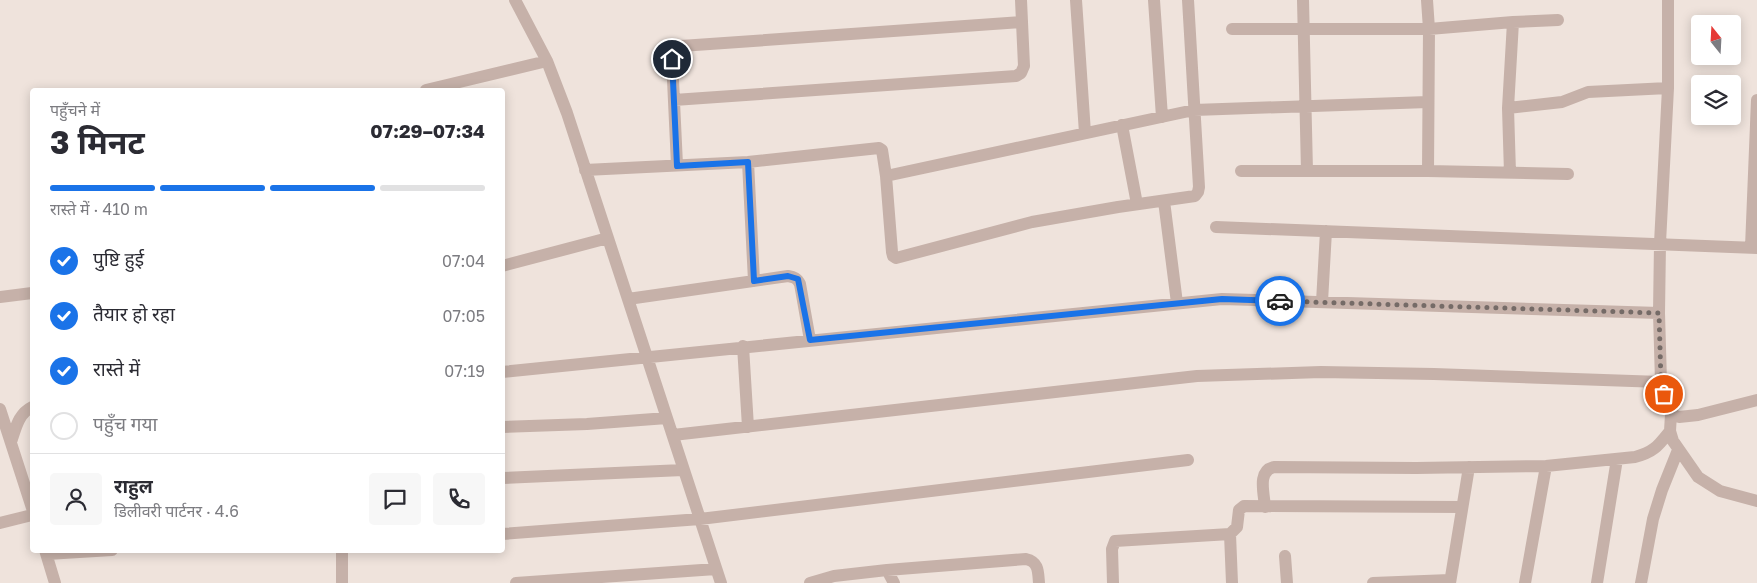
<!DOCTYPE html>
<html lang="hi">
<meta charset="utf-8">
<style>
:root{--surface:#fff;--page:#f7f7f7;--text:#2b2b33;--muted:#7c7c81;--line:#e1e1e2;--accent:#1a73e8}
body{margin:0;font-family:"Golos Text","Noto Sans Devanagari",sans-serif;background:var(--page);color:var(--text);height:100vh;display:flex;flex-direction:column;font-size:19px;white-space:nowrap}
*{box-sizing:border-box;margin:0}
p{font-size:16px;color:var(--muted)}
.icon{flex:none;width:28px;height:28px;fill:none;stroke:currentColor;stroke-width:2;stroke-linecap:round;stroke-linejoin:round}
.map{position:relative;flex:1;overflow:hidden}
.sheet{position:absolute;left:30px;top:88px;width:475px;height:465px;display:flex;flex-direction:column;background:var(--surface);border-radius:5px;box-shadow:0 2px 12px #0003}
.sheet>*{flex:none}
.needle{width:32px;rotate:342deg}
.tools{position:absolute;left:1691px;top:15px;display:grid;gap:10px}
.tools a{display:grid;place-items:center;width:50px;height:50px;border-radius:5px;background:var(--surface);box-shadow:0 2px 12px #0003;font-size:25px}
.pin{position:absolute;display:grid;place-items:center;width:42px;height:42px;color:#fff;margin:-21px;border:2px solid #fff;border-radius:50%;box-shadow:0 1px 5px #0007}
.courier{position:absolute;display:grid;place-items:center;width:50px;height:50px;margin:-25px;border:4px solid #1a73e8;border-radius:50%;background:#fff;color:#222;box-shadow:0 1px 6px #0007}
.headline em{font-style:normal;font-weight:700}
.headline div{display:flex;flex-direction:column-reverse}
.headline{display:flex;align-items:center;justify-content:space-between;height:85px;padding:0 20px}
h1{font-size:32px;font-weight:700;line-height:38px}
.bar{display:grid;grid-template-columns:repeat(4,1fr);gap:8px 5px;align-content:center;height:60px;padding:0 20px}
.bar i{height:6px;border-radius:4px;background:var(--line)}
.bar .on{background:var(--accent)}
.bar p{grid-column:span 4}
.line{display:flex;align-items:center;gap:12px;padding:0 20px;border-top:1px solid var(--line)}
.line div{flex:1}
.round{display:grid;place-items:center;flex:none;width:52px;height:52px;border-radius:5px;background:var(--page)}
ol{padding:0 20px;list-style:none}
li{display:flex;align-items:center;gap:15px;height:55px}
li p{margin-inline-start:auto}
li .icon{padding:5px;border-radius:50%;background:var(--accent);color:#fff;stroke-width:4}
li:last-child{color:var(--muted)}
li i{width:28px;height:28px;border:2px solid var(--line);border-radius:50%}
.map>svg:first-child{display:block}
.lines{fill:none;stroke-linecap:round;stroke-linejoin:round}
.minor{stroke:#c6b1a9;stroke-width:12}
.done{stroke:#756b67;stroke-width:5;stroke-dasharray:0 9}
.route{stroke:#1a73e8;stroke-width:6}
</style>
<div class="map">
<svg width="1757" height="583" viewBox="0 0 1757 583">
<rect width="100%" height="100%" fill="#efe3dc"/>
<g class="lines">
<path class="minor" d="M 515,0 L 547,61 L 567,113 L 721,583
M 1076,0 L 1085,133
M 1154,0 L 1162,117
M 1303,0 L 1307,171
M 1427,0 L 1429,29 L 1428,171
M 1232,29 L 1429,29 L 1513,22 L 1558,20
M 426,90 L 547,61
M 674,100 L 1016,76 L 1021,73 L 1024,66 L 1021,0
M 1508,108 L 1562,102 L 1588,92 L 1668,88
M 1122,125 L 1137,204
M 748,162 L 754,281
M 677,165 L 672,59 C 673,52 674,49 681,46 L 1022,22
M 585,170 L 748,162 L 879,148 L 882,150 L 886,176 L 1194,110 L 1428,102
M 1241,171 L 1428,171 L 1568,174
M 1510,173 L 1508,108 L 1513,22
M 886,176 L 892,252 L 893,256 L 896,258 L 1032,222 L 1118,207 L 1195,196 L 1198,192 L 1199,187 L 1188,0
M 1164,201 L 1177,303
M 1216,227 L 1757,248
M 1751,247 L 1757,100
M 502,266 L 608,238
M 0,297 L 32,293
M 628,299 L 788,276 C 794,277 797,278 800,284 L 810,340
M 1322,302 L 1326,231
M 743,346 L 748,427
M 502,372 L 1222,299 L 1659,313
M 1661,382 L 1667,406 L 1671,414 L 1679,417 L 1698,415 L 1757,400
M 0,409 L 32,508
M 1671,414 L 1670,431 L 1673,441 L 1698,477 L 1720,491 L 1757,501
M 502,427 L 587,424 L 667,418
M 673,435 L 1197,376 L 1321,372 L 1434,374 L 1661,382 L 1659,313 L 1660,243 L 1668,88 L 1668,0
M 11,442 C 16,428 18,414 32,407
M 502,478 L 683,470
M 1265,507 C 1264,493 1257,471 1274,467 L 1416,468 L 1546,466 L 1635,457 C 1654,452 1658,446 1670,431
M 0,523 L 32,515
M 502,534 L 700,519 L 1188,460
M 1230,534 L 1232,583
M 45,550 L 55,583
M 47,554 L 112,550
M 1285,556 L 1287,583
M 887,570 L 894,583
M 342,583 L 342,550
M 516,583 L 716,569
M 810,583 L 834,576 L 887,570 L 1026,559 C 1039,562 1038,572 1039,583
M 1113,583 L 1112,549 L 1115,541 L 1230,534 L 1237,527 L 1239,510 L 1244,506 L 1462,507
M 1373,583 L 1450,580
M 1450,583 L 1469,467
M 1525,583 L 1546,466
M 1597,583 L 1617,459
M 1641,583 L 1653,519 L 1662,490 L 1678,450"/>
</g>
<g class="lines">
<path class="done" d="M 1280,301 L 1659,313 L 1661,382 L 1664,394"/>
<path class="route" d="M 672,59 L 677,166 L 748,162 L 754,281 L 788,276 L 798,279 L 810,340 L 1222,299 L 1280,301"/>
</g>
</svg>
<div class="tools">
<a><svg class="needle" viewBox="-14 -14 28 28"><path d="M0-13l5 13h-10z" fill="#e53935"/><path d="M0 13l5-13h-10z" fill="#7c7c81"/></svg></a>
<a><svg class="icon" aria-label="layers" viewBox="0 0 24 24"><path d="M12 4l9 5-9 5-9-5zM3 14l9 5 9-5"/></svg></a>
</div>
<div class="pin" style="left:1664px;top:394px;background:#ea580c"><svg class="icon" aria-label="bag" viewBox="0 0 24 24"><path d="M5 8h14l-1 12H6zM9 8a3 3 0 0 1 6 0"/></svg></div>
<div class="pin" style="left:672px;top:59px;background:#1f2937"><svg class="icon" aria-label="home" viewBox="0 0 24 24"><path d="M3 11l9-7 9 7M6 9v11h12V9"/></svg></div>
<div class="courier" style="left:1280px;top:301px"><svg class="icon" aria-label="car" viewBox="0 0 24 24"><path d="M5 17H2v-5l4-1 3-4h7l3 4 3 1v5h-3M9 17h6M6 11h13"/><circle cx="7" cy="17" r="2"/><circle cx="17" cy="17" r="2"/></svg></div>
<section class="sheet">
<div class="headline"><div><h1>3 मिनट</h1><p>पहुँचने में</p></div><em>07:29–07:34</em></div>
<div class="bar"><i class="on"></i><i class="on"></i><i class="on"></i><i></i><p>रास्ते में · 410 m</p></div>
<ol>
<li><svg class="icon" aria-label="check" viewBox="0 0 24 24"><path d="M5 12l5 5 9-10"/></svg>पुष्टि हुई<p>07:04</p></li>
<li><svg class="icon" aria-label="check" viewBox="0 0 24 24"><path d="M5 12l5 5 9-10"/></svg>तैयार हो रहा<p>07:05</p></li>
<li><svg class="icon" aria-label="check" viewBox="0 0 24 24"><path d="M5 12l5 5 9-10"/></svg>रास्ते में<p>07:19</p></li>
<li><i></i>पहुँच गया</li>
</ol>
<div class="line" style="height:90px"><a class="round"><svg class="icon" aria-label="person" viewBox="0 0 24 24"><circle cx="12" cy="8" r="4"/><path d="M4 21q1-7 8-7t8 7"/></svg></a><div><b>राहुल</b><p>डिलीवरी पार्टनर · 4.6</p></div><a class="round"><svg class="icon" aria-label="chat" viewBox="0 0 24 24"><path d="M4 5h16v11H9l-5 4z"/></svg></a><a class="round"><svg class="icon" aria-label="phone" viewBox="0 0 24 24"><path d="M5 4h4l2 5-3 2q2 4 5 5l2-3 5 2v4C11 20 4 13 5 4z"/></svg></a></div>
</section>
</div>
